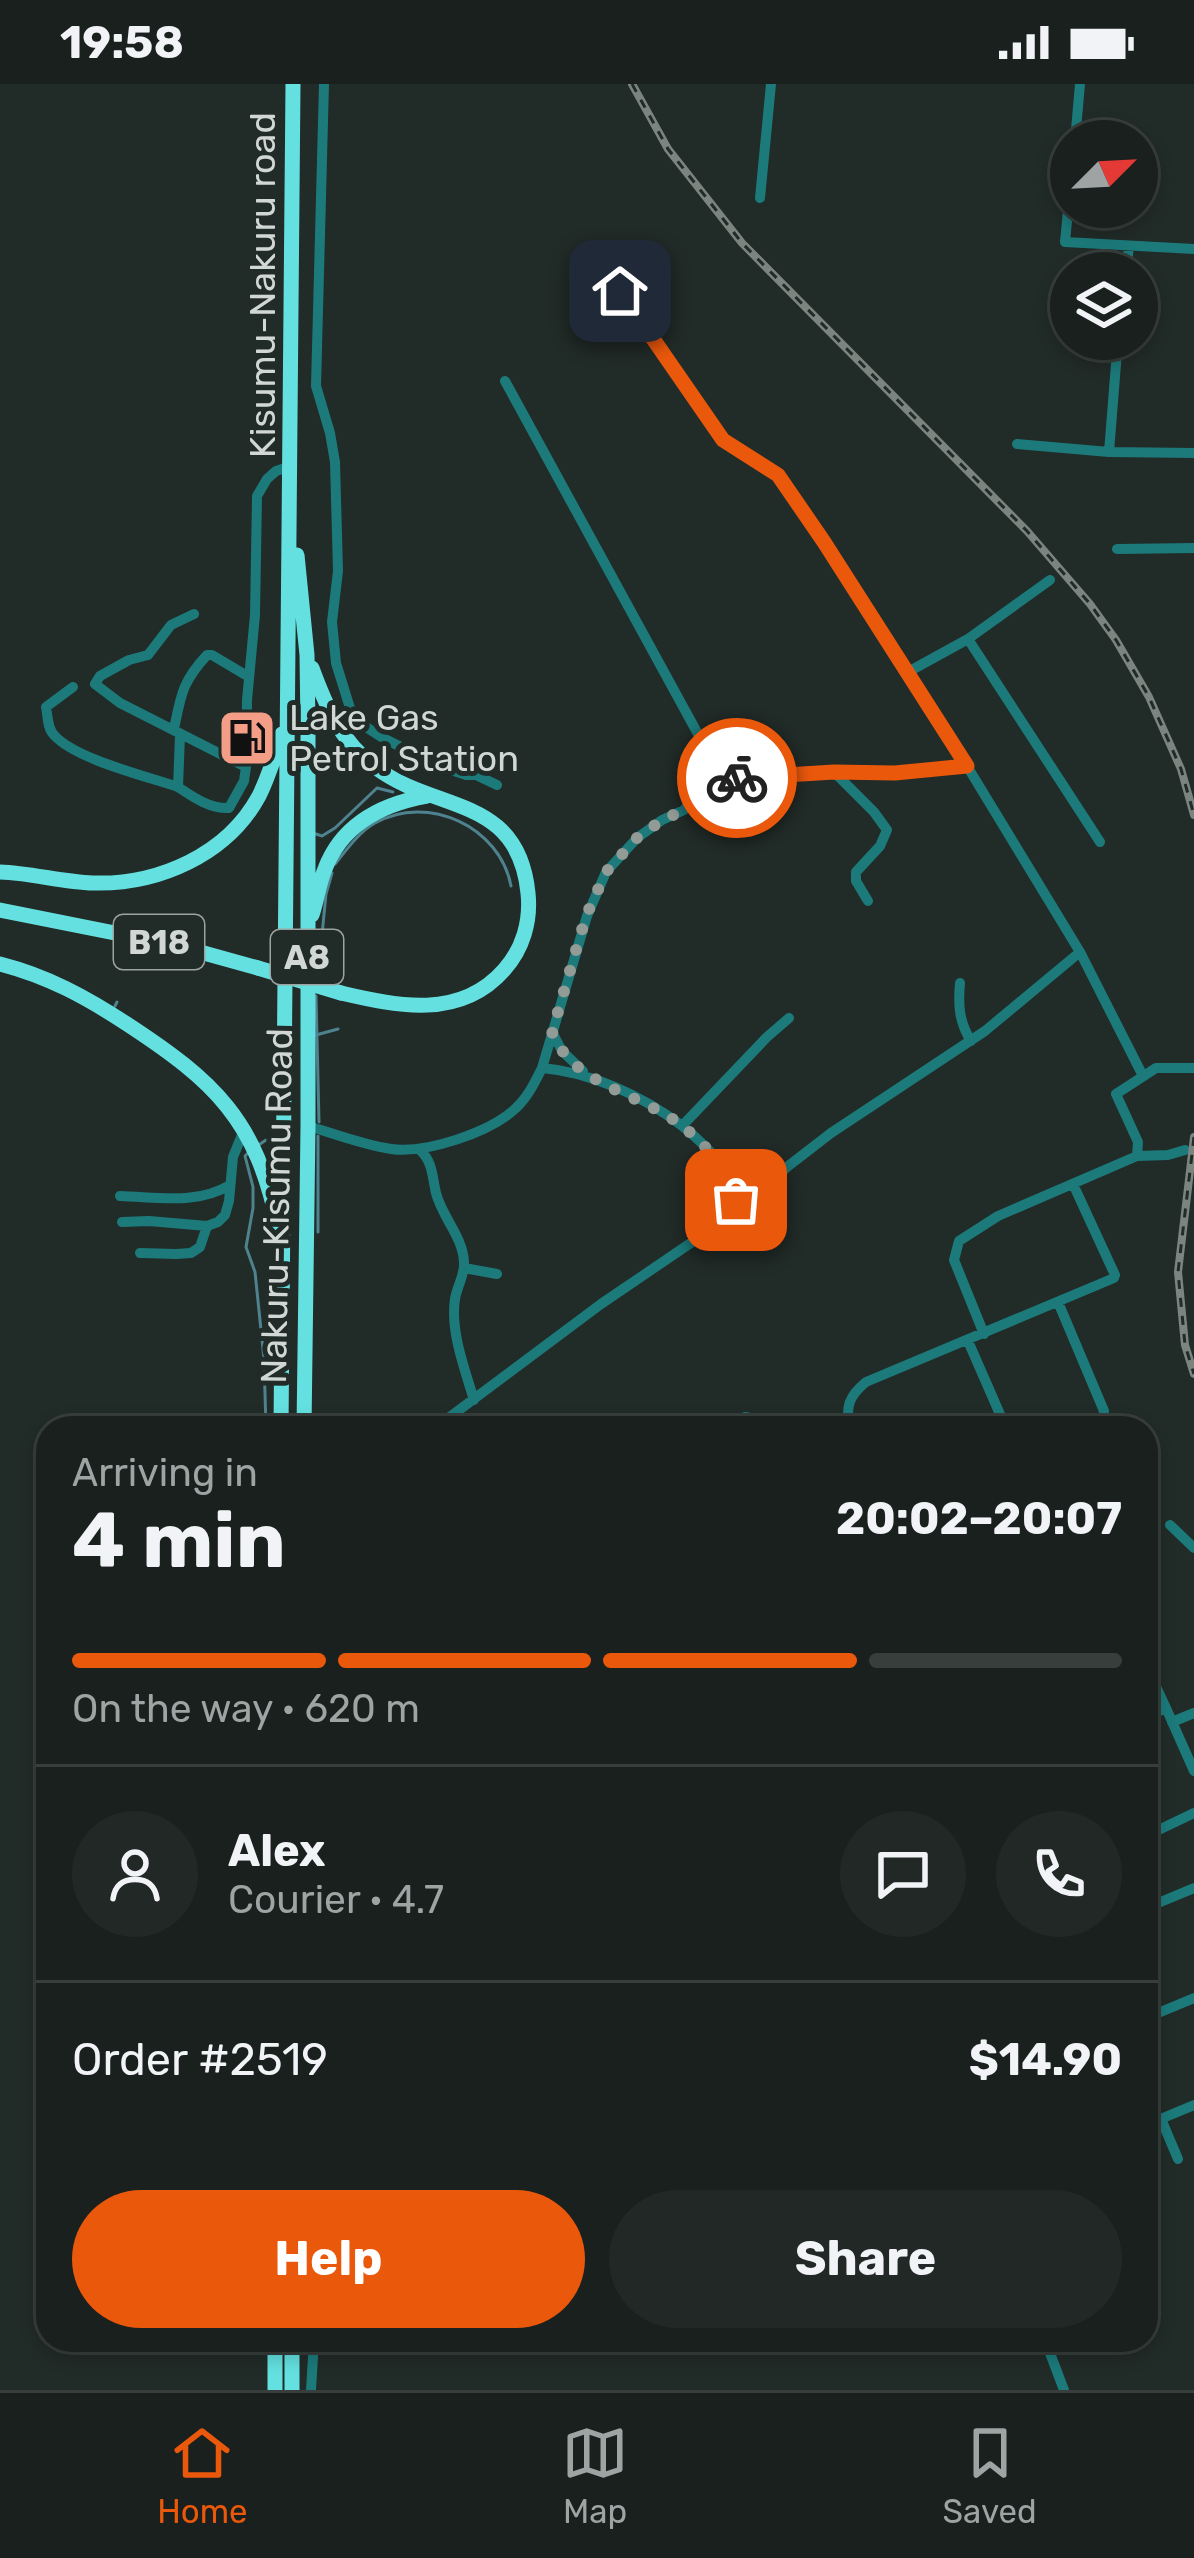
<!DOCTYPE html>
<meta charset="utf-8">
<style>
:root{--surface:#19201d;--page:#222826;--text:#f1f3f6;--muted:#9fa3a4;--line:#373e3b;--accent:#ea580c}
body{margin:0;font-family:Rubik,sans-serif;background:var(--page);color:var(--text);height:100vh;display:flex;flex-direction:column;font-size:45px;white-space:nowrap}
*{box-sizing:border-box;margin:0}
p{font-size:39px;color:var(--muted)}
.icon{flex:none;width:66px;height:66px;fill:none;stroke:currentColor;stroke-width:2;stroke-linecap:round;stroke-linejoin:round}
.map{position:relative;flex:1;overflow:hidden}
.details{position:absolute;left:36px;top:1332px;width:1122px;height:936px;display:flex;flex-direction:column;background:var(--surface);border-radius:36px;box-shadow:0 6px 18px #0003,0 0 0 3px var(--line)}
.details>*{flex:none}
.needle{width:78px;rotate:66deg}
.controls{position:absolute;left:1050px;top:36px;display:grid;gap:24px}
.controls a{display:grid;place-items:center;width:108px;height:108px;border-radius:50%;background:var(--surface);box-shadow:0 6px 18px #0003,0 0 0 3px var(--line);font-size:60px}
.pin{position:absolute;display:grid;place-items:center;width:102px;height:102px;color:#fff;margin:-51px;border-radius:24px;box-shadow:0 6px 18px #0006}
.courier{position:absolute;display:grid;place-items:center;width:120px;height:120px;margin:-60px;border:9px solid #ea580c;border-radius:50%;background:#fff;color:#222;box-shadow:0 3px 15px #0007}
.summary em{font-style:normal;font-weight:700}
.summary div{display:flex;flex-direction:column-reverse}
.summary{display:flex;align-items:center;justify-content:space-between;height:204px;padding:0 36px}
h1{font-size:78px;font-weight:700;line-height:90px}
.bar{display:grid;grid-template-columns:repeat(4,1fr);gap:18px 12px;align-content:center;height:144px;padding:0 36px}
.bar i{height:15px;border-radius:9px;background:var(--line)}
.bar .on{background:var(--accent)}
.bar p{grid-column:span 4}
.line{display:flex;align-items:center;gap:30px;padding:0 36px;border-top:3px solid var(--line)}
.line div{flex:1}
.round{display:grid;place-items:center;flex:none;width:126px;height:126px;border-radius:63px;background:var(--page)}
.primary-button{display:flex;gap:24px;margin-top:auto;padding:24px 36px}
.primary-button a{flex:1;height:138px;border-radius:72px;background:var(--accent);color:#fff;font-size:48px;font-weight:700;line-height:138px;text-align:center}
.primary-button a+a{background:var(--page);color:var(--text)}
.status{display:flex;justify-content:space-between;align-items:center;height:84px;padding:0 60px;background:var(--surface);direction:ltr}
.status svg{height:33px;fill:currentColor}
.tab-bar{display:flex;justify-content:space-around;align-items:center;height:168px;border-top:3px solid var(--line);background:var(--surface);font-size:33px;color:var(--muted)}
.tab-bar a{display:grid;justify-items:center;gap:6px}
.tab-bar .on{color:var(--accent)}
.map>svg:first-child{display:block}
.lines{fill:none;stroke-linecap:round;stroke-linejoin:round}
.stream{stroke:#4f828f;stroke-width:3}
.minor{stroke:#1c7a7b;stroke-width:10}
.highway{stroke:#64e0e0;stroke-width:15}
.rail-casing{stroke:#7c8480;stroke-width:8}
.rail{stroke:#212b27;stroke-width:3;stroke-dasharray:9;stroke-linecap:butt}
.highway-bridge{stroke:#64e0e0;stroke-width:15}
.done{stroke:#939b97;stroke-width:12;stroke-dasharray:0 21.6}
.route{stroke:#ea580c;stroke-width:15}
.labels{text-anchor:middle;stroke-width:10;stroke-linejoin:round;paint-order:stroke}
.shield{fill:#212b27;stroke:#9ca3a0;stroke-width:3}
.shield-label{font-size:33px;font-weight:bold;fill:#d1d7d4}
.street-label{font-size:36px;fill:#d1d7d4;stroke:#212b27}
.poi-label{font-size:36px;fill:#d1d7d4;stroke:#212b27;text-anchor:start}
</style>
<div class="status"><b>19:58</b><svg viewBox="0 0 49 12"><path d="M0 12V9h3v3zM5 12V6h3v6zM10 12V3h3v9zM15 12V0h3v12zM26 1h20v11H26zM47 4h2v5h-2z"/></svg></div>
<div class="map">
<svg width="1194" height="2306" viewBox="0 0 1194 2306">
<rect width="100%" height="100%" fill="#212b27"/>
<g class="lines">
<path class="stream" d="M 316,750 L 322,752 L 335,744 L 377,704 L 393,708
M 335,780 C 347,765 359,748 375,739 C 428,709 500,743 511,802
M 318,892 L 326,810 L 332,789
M 316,912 L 319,1038
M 115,922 L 117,918
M 316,951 L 338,945
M 260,1060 L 266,1056
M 248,1069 L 245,1072 L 253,1103 L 253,1124 L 246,1163 L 255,1188 L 264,1275 L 266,1344
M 318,1148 L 318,1052"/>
<path class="minor" d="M 324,0 L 316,302 L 330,349 L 335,378 L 338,487 L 332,538 L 336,579 L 350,624 L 366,643 L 383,654 L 439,682 L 466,691 L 476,691 L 497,701
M 1075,57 L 1080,0
M 1071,95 L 1065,158 L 1194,165
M 760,114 L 771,0
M 595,173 L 723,356 L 778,391 L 824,458 L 967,682 L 1080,868 L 1143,992
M 1126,189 L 1129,162
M 505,297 L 716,683 L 727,692 L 743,694 L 834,688 L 895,689 L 967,682
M 1017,360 L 1109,368 L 1194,369
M 1109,368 L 1118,255
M 1117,465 L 1194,464
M 194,530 L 171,541 L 148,571 L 129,576 L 100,592 L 95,600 L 120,619 L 246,683
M 968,555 L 1100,758
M 908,588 L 968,555 L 1050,496
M 73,603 L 46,623 C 48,632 47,644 54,651 C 75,675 146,692 178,703
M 174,645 C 181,611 182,598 207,571 L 212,571 L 249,593
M 180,651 L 178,703 C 193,713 210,725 229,724 L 244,697 L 246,683 L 247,616 L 255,531 L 257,412 L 267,395 L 276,387 L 291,382
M 834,688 L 874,728 L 887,746 L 880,762 L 856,788 L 856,797 L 868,817
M 960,899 C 958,921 959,938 971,957
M 552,948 L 562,967 L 583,987
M 542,984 C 590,988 641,1011 681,1041 C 707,1061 731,1091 754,1116
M 308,1042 C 335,1050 363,1061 391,1065 C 426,1070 491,1048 516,1024 C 528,1013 535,998 542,984 L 587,832 L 606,788 L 637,754 L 662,736 L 684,726 L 716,683
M 682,1042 L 767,953 L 789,934
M 420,1066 C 433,1078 432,1092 436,1109 C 442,1133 463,1153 464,1178 C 465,1191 457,1202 455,1215 C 450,1247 465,1286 474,1316
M 1137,1072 L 1138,1058 L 1116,1010 L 1156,984 L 1194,984
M 120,1112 C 158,1113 197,1121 230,1101
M 122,1138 L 149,1137 L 207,1142 L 218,1138 L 225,1131 L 229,1117 L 233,1073 L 244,1046
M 140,1169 L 176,1170 L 191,1169 L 200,1163 L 207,1142
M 464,1184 L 497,1190
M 1058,1218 L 1104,1327 L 1103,1337 L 1090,1344
M 984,1250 L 954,1176 L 959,1157 L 998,1132 L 1137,1072 L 1168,1071 L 1185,1066
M 968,1257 L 1006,1344
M 435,1344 L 601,1220 L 754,1116 L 787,1083 L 831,1049 L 985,947 L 1080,868
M 722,1344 L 745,1333 L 750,1334 L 756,1344
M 850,1344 C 845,1323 849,1312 866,1298 L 1114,1194 L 1115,1191 L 1073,1100
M 1170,1441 L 1194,1464
M 1146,1581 L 1166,1624
M 1146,1633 L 1166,1624 L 1194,1687
M 1172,1638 L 1194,1629
M 1146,1752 L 1194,1729
M 1146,1824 L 1194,1804
M 1146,1934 L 1194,1914
M 1161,2035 L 1178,2075
M 1146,2041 L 1194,2021
M 1045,2256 L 1064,2306
M 311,2306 L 314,2256"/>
<path class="highway" d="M 297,471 L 307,571 L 308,643 L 308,1042 L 304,1344
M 312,584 C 326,622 341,658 375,683 C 435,729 518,710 528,809 C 531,837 523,865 504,886 C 460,936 397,922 341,909
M 0,788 C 31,789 62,798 93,799 C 158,801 227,771 259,712 C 269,692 275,671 282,650
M 0,826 L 175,861 L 258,884
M 312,831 C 317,816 319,799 325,785 C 342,740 382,720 427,712
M 0,880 C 47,892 86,913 127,940 C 214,997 257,1036 278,1143
M 281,1344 L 293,0
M 292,2256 L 292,2306
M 275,2306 L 275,2256"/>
<g class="rail-casing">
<path id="rail" d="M 632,0 L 668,65 L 742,159 L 1027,447 L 1090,520 L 1116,556 L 1149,613 L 1181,685 L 1194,731
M 1194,1053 L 1178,1188 L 1185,1261 L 1194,1290"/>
</g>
<use href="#rail" class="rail"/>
<path class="highway-bridge" d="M 258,884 L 341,909"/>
</g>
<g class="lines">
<path class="done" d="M 736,1116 L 736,1097 C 719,1079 702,1057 682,1042 C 641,1009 573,1002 552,948 L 586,832 L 606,788 L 637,754 L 662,736 L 684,726 L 716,683 L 728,692 L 737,694"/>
<path class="route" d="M 620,207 L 723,356 L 778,391 L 824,458 L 967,682 L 895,689 L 834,688 L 737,694"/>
</g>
<defs>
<g id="fuel-square" transform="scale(3)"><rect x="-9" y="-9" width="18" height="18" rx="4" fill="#f49e87" stroke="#212b27"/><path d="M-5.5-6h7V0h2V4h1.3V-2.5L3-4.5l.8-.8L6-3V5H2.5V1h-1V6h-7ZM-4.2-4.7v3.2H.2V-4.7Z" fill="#111"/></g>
</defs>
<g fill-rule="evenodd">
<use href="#fuel-square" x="247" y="654"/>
</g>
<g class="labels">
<g class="shield">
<rect x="114" y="831" width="90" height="54" rx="9"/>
<rect x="271" y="846" width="72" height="54" rx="9"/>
</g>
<g class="shield-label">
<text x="159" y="870">B18</text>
<text x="307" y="885">A8</text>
</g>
<g class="street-label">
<text transform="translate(262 201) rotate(-90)" y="13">Kisumu-Nakuru road</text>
<text transform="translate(276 1122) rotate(-89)" y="13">Nakuru-Kisumu Road</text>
</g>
<g class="poi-label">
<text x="289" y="646">Lake Gas<tspan x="289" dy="41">Petrol Station</tspan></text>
</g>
</g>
</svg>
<div class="controls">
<a><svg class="needle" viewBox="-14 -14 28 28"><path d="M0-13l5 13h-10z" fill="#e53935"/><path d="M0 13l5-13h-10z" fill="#9fa3a4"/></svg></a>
<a><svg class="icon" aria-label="layers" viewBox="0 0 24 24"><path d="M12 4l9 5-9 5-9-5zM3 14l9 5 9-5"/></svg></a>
</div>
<div class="pin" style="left:736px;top:1116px;background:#ea580c"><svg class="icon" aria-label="bag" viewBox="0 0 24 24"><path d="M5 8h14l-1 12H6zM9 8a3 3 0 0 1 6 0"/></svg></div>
<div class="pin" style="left:620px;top:207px;background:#1f2937"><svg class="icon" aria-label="home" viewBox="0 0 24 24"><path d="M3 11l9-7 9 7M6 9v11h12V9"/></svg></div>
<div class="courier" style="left:737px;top:694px"><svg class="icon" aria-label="bike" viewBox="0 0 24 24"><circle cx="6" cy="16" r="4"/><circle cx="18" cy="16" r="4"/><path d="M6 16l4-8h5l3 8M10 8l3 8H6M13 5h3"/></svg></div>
<section class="details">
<div class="summary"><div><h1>4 min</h1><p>Arriving in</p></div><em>20:02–20:07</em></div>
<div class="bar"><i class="on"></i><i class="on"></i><i class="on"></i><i></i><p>On the way · 620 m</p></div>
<div class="line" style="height:216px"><a class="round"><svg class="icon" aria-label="person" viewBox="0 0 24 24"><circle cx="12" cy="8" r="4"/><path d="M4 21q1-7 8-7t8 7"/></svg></a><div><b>Alex</b><p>Courier · 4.7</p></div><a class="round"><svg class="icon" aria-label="chat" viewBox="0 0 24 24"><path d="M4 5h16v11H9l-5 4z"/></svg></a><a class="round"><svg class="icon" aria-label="phone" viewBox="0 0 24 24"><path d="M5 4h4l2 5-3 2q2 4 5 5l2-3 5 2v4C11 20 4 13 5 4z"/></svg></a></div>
<div class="line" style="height:156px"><div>Order #2519</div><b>$14.90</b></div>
<div class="primary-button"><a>Help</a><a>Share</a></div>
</section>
</div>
<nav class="tab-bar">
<a class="on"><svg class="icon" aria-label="home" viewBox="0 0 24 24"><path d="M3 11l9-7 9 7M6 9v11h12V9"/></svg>Home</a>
<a><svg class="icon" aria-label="map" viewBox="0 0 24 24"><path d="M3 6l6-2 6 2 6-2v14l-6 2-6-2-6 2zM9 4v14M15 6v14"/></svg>Map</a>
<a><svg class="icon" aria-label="saved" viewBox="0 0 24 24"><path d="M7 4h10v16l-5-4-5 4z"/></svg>Saved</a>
</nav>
